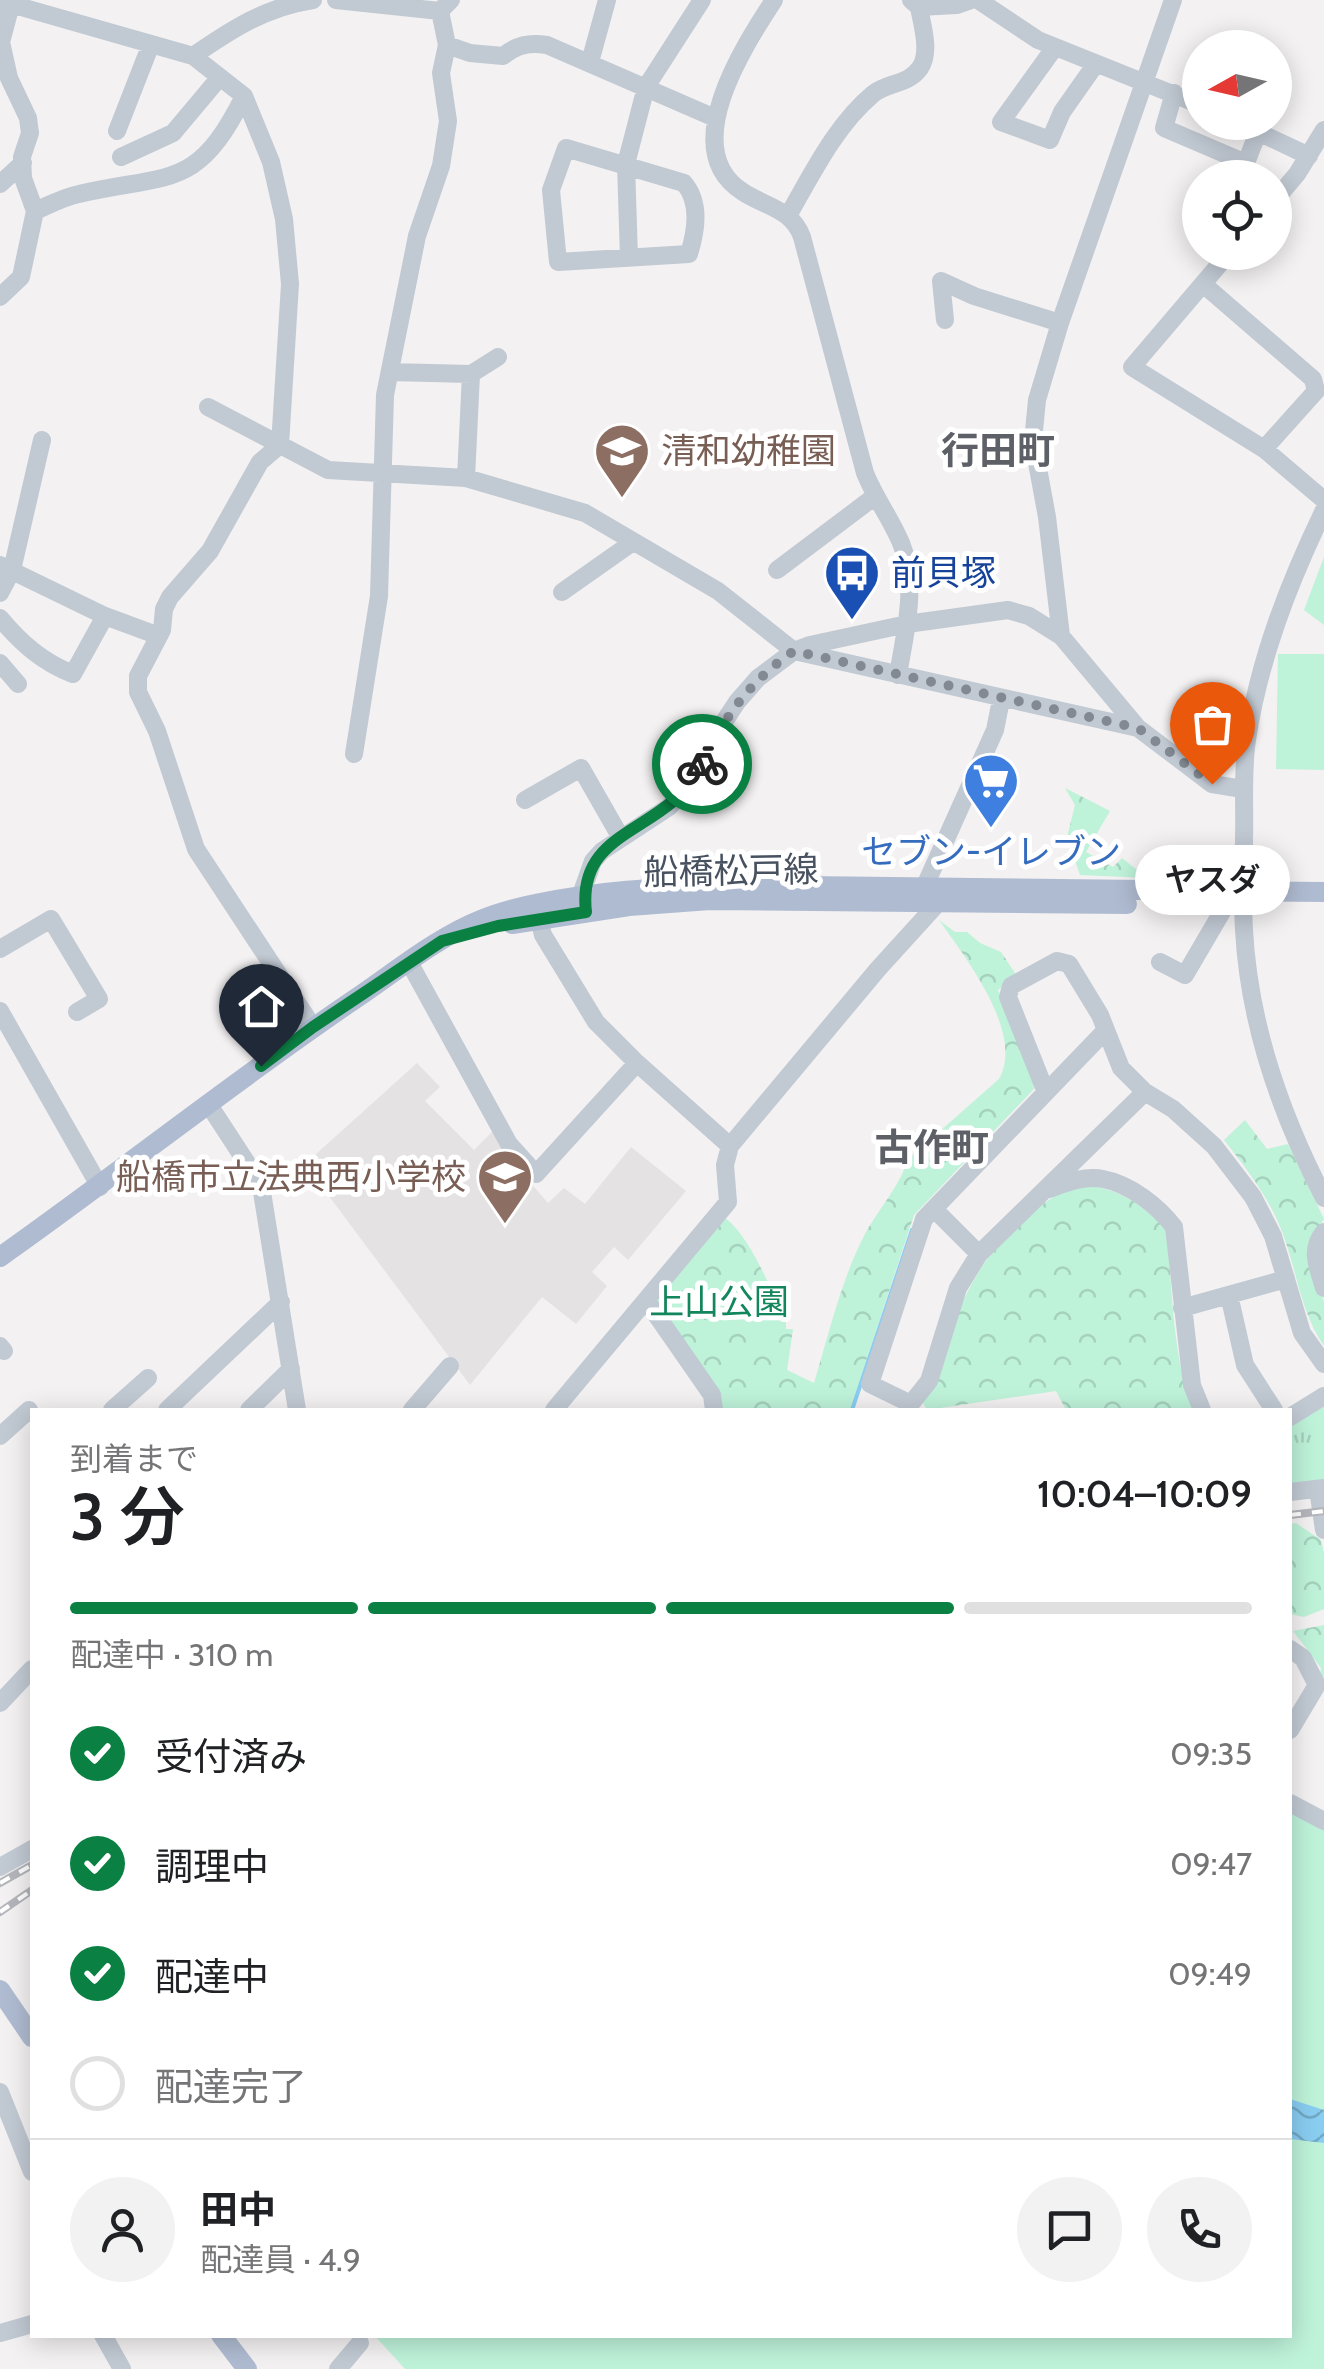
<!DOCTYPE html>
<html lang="ja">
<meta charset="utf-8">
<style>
:root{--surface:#fff;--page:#f2f2f2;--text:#202124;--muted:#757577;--line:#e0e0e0;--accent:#0b8043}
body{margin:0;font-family:Cabin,"Noto Sans JP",sans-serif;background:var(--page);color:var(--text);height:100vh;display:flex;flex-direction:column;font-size:38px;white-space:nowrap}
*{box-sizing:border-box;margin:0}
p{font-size:32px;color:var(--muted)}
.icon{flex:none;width:55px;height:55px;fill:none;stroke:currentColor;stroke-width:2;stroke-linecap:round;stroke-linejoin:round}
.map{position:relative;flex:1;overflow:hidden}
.details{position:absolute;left:30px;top:1408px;width:1262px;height:930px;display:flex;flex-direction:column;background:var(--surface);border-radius:0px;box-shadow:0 5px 25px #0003}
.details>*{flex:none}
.needle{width:65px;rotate:262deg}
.buttons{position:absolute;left:1182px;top:30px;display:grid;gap:20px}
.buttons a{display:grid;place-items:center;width:110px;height:110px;border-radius:50%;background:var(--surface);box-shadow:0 5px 25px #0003;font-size:50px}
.pin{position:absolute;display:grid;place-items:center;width:85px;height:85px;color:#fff;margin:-102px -42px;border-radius:50% 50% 50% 0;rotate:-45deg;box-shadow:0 0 10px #0007}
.pin .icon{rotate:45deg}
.courier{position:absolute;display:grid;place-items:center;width:100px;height:100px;margin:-50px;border:8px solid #0b8043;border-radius:50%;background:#fff;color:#222;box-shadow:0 2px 12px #0007}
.bubble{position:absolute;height:70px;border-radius:35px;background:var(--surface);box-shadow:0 5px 25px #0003;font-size:32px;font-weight:600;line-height:70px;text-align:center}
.summary em{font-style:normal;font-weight:600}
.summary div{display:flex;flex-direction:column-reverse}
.summary{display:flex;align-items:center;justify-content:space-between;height:170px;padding:0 40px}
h1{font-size:65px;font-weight:600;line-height:75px}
.bar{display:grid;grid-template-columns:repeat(4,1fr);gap:15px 10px;align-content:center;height:120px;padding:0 40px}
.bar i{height:12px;border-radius:8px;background:var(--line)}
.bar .selected{background:var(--accent)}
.bar p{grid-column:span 4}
.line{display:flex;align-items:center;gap:25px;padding:0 40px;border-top:2px solid var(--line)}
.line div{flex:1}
.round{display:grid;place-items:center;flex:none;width:105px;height:105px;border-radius:52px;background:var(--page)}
ol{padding:0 40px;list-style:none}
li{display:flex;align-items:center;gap:30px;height:110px}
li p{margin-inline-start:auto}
li .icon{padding:10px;border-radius:50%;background:var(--accent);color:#fff;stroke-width:4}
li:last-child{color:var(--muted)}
li i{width:55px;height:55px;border:5px solid var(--line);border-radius:50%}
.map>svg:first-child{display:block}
.education{fill:#e4e2e3}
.forest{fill:url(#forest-crowns)}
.park{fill:url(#park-tufts)}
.pitch{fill:#bef2d9}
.water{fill:url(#water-waves)}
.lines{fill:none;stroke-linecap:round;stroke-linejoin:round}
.stream{stroke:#89cdf1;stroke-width:4}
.minor{stroke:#c1c9d3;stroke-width:18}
.major{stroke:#afbbd1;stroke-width:20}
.rail-casing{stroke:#b3b5bb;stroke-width:8}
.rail{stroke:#fff;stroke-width:4;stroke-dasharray:11;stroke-linecap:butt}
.done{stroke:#838992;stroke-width:10;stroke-dasharray:0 18}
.route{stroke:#0b8043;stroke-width:12}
.labels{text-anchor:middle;stroke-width:10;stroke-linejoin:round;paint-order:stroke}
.education-label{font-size:35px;fill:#785e54;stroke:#fff;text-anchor:start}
.transit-label{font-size:35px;fill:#164399;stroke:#fff;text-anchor:start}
.shop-label{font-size:35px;fill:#366cbe;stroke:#fff}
.street-label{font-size:35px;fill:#47515f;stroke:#fff}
.park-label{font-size:35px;fill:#13865d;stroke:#fff}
.neighbourhood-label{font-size:38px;font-weight:bold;fill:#5d6066;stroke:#fff}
</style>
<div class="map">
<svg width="1324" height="2369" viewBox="0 0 1324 2369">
<defs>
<pattern id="forest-crowns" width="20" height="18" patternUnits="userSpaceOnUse" patternTransform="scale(2.5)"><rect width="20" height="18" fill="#bef2d9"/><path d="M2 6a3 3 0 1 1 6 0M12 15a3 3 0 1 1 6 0" fill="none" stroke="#a5d1bd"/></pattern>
<pattern id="park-tufts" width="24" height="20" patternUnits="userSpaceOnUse" patternTransform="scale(2.5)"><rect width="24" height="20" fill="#bef2d9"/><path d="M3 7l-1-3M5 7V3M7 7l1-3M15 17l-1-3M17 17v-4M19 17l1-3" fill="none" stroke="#a5d1bd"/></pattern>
<pattern id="water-waves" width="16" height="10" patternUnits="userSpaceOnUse" patternTransform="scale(2.5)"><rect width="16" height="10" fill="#89cdf1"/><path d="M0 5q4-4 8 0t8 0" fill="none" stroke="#72a9c6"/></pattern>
</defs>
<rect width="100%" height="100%" fill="#f3f1f1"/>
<path class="education" d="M 417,1063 L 440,1087 L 425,1101 L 474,1150 L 493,1131 L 503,1151 L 548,1203 L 564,1188 L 585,1204 L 631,1147 L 686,1191 L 628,1260 L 614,1247 L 592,1272 L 607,1286 L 576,1324 L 542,1297 L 470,1385 L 305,1164 Z"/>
<path class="forest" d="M 1065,788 L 1110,811 L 1086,852 L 1113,867 L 1122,858 L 1147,878 L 1080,875 L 1067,837 L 1075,805 Z
M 939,920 L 955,932 L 967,932 L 980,943 L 1001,952 L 1017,976 L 998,990 L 1032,1073 L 1034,1089 L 914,1215 L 850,1410 L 718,1410 L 656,1302 L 657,1290 L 721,1215 C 750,1233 771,1291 786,1322 L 786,1329 L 793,1329 L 787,1370 L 814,1383 C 829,1334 841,1280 865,1234 C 874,1216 906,1177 906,1161 L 999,1079 C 1025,1033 965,957 939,920 Z
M 1245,1120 L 1267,1149 L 1288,1144 L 1324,1219 L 1312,1237 L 1310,1254 L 1324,1302 L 1324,1346 C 1301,1313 1297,1272 1283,1234 C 1270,1199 1247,1169 1224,1140 Z
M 1077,1184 C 1119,1188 1137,1201 1167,1229 C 1172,1288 1172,1354 1193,1410 L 1066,1410 L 1056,1391 L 927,1410 L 923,1403 C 959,1307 977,1234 1077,1184 Z
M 1296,1523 L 1321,1540 L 1324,1554 L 1324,1609 L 1304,1617 L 1290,1614 L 1290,1524 Z
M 1324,1625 L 1324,1678 L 1320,1675 L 1321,1668 L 1293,1631 Z"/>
<path class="park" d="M 1324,1401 L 1324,1483 L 1290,1487 L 1290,1426 Z"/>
<path class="pitch" d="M 1324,557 L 1324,625 L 1304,610 Z
M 1278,654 L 1324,654 L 1324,770 L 1276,769 Z
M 1290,1808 L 1324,1827 L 1324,2369 L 405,2369 L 374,2335 L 1290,2335 Z"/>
<path class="water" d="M 1290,2099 L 1324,2110 L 1324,2143 L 1290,2139 Z"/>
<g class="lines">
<path class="stream" d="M 852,1410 L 912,1230"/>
<path class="minor" d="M 336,0 L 440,11
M 774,0 C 744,46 676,150 743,192 C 766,207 792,209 802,237 L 865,473 C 875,498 891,519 901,543 C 918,584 905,633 898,675
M 911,0 L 919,7 L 957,5 L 971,0
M 978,0 L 1038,40 L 1200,105
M 0,1 L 193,56 L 244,96 L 271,162 L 284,219 L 290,284 L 280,445 L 260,462 L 210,551 L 170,597 L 164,609 L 162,630 L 138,676 L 138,692 L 157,731 L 196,849 L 313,1027
M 447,45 L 470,53 L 503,56 C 517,45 529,42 547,45 L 715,118
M 1055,47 L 1001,122 L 1050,140 L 1062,112 L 1095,65
M 193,56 C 232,29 266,7 313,0
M 590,62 L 607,0
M 1174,93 L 1164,128 L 1246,163 L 1258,132
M 1237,122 L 1309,156
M 117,131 L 151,44
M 566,148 L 684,183 C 701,203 696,231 689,254 L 558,262 L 551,190 Z
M 121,157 L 173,133 L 220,77
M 0,184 L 23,163
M 1275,200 L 1297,174 L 1324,130
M 35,211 C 49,205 64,197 79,194 C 170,173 197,191 244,96
M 789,214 C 813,172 836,125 873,94 C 888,82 908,85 920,68 C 931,52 922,25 919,7
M 1230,252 L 1132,367 L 1264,449 L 1324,500
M 629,258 L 626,164 L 646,87 L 702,0
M 1203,284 L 1313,379 L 1316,391 L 1264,449
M 0,297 L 21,277 L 35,211 L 23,178 L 22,157 L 30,133 L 28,118 L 9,78 L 1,42 L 11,5
M 945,320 L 941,281 L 974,296 L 1060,323
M 390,372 L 471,374 L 498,357
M 208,407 L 328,470 L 466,478 L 585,513 L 718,591 L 794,651 L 1138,728
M 466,478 L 471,374
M 1324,510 C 1289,583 1259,659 1247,740 C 1242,773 1245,806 1244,839 C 1244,869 1242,900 1244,930 C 1249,1024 1281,1115 1324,1198
M 0,565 L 105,616 L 159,636
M 777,570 L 874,497
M 562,592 L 633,542
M 0,593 L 12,570 L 42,440
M 0,618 C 21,643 42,662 73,674 L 105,616
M 1061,636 L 1047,517 L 1033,441 L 1037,400 L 1060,323 L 1173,0
M 0,663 L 18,684
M 354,754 L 379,596 L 385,395 L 417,236 L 441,166 L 448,121 L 441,73 L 447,45 L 440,11 L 451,0
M 525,800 L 581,768 L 621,838
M 924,888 L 995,730 L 1001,700
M 586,909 L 583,889 L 593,861 L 602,851 L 669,807 L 690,784 L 716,734 L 737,702 L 758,678 L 794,651 L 810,645 L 907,624 L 1008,610 L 1029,616 L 1061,636 L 1138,728 L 1212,784 L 1243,789
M 539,919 L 543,935 L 596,1022 L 637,1063 L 730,1146
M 0,949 L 51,919 L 99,999 L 77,1012
M 409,962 L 509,1144 L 536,1174 L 637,1063
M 1160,962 L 1185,975 L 1226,905
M 0,1011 L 100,1187
M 1045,1090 L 1008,997 L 1011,986 L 1057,961 L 1069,964 L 1100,1015 L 1121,1068 L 1145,1092 L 1173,1109 L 1214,1146 L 1253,1197 L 1273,1236 L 1302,1333 L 1324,1364
M 209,1105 L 254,1174 L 262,1192 L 297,1410
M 1049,1189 C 1065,1183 1085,1175 1103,1179 C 1130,1184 1158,1206 1174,1227 L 1192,1385 L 1202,1410
M 935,1210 L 979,1254
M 1324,1232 C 1309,1250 1318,1267 1324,1288
M 1229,1295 L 1245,1365 L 1274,1410
M 646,1300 L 712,1395 L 714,1410
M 1182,1308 L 1286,1279
M 0,1346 L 4,1351
M 911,1404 L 870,1384 L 924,1219 L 1106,1030
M 112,1410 L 148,1378
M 167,1410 L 281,1302
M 249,1410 L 291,1369
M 412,1410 L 450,1366
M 554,1410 L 728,1202 L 725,1165 L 730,1146 L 878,969 L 938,903
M 906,1410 L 929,1381 L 958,1288 L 979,1254 L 1145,1092
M 1290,1417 L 1324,1396
M 0,1436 L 29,1410
M 1318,1489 L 1324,1530
M 1290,1492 L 1324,1488
M 1290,1649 L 1303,1658 L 1317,1685 L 1290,1730
M 0,1703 L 32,1669
M 1290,1803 L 1324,1821
M 0,1867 L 32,1849
M 0,2092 L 32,2172
M 0,2333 L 32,2324
M 103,2335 L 122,2369
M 338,2369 L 360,2343"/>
<path class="major" d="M 512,924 L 629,906 L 710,900 L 1127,904
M 0,1257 C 119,1173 234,1081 355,999 C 395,972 437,937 483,919 C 543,895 642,889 707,885 L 1324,892
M 0,1990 L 32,2037
M 221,2335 L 247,2369"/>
<g class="rail-casing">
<path id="rail" d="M 1290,1515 L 1324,1511
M 0,1883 L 32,1865
M 0,1912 L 32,1890"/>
</g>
<use href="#rail" class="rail"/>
</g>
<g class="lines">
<path class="done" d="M 702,764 C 724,717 751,680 794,651 L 1138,728 L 1212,784"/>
<path class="route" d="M 261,1066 L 313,1027 L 442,941 L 498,926 L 586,912 C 576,825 669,835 702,764"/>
</g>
<defs>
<g id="school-pin" transform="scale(2.875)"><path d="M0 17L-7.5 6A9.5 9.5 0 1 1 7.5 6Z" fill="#8d6e63" stroke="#fff"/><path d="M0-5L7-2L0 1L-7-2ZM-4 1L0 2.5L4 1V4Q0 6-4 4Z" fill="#fff"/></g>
<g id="bus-pin" transform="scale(2.875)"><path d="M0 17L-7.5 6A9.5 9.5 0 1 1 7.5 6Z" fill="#1a4fb4" stroke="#fff"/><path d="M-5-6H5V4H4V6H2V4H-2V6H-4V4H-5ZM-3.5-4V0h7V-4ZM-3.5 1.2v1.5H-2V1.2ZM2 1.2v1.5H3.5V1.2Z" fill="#fff"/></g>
<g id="supermarket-pin" transform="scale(2.875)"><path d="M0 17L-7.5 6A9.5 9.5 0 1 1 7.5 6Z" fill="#3f7fe0" stroke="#fff"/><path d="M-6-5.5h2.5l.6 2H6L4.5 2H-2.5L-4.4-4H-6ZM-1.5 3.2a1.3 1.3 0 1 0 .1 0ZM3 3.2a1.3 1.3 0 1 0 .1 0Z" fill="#fff"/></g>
</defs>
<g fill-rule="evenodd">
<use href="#school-pin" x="622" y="451"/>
<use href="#bus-pin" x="852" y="573"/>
<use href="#supermarket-pin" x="991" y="781"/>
<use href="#school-pin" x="505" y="1177"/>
</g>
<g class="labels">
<g class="education-label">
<text x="661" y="463">清和幼稚園</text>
<text x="466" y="1189" text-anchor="end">船橋市立法典西小学校</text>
</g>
<g class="transit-label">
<text x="891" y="585">前貝塚</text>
</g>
<g class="shop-label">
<text x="991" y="864">セブン-イレブン</text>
</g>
<g class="street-label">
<text transform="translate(731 871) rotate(-1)" y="12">船橋松戸線</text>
</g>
<g class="park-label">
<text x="719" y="1314">上山公園</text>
</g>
<g class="neighbourhood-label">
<text x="998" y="464">行田町</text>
<text x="932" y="1161">古作町</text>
</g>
</g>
</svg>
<div class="buttons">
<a><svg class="needle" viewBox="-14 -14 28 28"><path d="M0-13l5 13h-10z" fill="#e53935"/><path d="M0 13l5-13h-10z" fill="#757577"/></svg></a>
<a><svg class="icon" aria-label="locate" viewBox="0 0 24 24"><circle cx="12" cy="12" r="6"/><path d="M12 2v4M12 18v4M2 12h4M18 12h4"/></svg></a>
</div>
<div class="pin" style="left:1212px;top:784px;background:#ea580c"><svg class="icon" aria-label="bag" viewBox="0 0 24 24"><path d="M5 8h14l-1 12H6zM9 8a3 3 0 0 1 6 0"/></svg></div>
<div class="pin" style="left:261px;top:1066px;background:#1f2937"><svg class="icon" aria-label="home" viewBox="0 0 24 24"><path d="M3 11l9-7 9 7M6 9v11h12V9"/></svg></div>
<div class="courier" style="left:702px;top:764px"><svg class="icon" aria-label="bike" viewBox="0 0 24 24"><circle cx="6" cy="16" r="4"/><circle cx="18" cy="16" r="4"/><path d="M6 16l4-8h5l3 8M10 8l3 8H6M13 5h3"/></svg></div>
<div class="bubble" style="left:1135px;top:845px;width:155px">ヤスダ</div>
<section class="details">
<div class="summary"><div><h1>3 分</h1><p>到着まで</p></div><em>10:04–10:09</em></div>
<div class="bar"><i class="selected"></i><i class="selected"></i><i class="selected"></i><i></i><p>配達中 · 310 m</p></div>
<ol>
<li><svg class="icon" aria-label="check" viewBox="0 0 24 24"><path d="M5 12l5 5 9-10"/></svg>受付済み<p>09:35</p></li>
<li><svg class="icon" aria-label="check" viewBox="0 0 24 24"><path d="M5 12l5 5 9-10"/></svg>調理中<p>09:47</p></li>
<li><svg class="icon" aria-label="check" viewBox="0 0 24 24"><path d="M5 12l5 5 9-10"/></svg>配達中<p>09:49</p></li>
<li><i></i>配達完了</li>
</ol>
<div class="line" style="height:180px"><a class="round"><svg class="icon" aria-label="person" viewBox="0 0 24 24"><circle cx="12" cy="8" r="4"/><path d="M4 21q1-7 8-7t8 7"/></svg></a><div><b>田中</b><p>配達員 · 4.9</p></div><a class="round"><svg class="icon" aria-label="chat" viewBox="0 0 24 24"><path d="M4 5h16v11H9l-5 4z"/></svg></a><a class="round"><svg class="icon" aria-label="phone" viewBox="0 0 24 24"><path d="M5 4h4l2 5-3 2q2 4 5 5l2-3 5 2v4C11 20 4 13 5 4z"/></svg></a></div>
</section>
</div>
